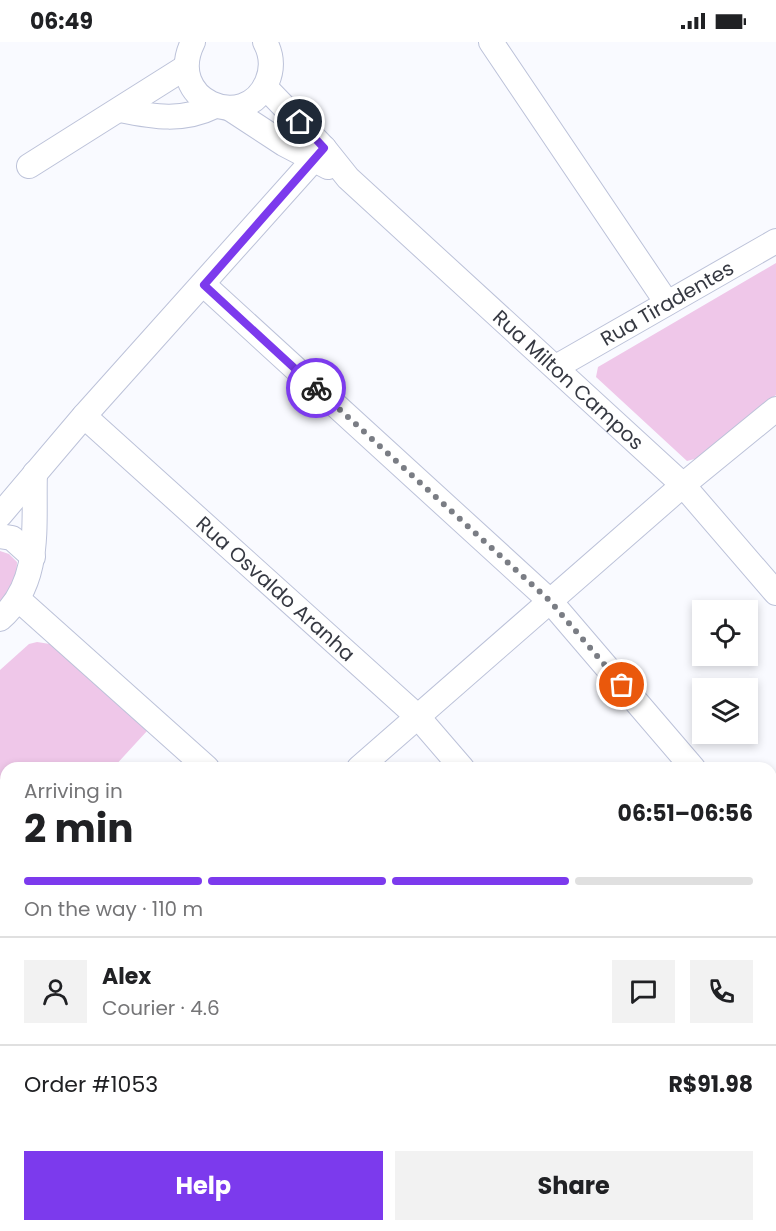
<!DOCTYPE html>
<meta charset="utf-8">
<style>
:root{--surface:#fff;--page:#f2f2f2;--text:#202124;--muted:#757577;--line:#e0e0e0;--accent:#7c3aed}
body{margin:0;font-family:Poppins,sans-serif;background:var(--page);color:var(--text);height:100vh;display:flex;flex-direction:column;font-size:22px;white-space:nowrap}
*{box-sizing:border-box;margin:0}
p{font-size:20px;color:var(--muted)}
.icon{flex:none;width:33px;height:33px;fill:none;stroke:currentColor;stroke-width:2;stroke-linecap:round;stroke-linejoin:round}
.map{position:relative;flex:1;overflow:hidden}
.sheet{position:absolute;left:0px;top:720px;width:777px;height:470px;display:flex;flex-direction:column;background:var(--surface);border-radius:18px 18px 0 0;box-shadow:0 3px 9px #0003}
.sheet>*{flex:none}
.controls{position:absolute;left:692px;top:558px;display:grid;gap:12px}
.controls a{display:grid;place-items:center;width:66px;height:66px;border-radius:0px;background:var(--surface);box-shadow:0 3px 9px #0003;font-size:30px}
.pin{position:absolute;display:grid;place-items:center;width:51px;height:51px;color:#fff;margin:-26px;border:3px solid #fff;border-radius:50%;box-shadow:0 2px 6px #0007}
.courier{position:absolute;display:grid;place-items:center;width:60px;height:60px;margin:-30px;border:4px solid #7c3aed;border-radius:50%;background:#fff;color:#222;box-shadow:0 2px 8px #0007}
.overview em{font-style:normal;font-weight:700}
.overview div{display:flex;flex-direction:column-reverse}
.overview{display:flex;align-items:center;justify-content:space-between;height:102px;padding:0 24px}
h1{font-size:39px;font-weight:700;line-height:45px}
.bar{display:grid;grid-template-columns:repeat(4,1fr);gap:9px 6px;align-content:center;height:72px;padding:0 24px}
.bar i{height:8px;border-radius:4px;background:var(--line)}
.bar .on{background:var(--accent)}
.bar p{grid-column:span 4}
.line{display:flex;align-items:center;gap:15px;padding:0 24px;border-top:2px solid var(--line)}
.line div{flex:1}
.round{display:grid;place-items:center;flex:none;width:63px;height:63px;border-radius:0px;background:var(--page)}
.cta{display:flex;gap:12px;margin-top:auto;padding:12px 24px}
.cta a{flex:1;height:69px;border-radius:0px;background:var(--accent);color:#fff;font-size:24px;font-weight:700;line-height:69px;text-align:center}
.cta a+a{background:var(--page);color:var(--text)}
.status{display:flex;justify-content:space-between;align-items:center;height:42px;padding:0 30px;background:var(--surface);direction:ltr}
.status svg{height:16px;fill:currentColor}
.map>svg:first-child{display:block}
.green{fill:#efc7e9}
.building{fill:#adc0d1;stroke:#95a8b8;stroke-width:1.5}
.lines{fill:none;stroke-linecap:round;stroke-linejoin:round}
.minor-casing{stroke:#bcc2d9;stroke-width:26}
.minor{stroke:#fff;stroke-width:24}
.done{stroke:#7a7d84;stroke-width:6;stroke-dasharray:0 10.8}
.route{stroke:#7c3aed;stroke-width:8}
.labels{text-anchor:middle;stroke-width:6;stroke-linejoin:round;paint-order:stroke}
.street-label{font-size:20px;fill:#363942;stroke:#f9faff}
</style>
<div class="status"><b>06:49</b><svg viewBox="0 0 49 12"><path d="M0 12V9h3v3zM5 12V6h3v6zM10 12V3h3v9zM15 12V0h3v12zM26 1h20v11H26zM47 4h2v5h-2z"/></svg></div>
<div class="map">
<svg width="776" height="1189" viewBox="0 0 776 1189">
<rect width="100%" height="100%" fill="#f9faff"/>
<path class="green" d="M 776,221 L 776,353 L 702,415 L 687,419 L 596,335 L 598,325 Z
M 0,509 L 9,512 L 17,520 C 17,538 11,548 0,561 Z
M 37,600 L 50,602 L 147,689 L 113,726 L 6,726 L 6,755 L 0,745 L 0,628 L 29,602 Z
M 6,808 L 6,995 L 2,986 L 0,962 L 0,812 Z
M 776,991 L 776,1189 L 544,1189 L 551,1184 L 771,1184 L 771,995 Z
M 6,1145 L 6,1184 L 120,1184 L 124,1189 L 0,1189 L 0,1152 Z"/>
<path class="building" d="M 624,1184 L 731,1184 L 726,1189 L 628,1189 Z"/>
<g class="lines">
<g class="minor-casing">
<g id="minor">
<path d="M 193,0 C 164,58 245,92 267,40 C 273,26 272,13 265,0"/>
<path d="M 491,0 L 667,261"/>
<path id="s1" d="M 265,45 L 324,106 L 348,136 L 683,443 L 776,551"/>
<path d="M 229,66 L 284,102 L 328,125"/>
<path d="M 120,68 C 154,75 183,80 215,64"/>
<path d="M 29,124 L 186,25"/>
<path d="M 204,243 L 550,559 L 693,726"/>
<path id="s2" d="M 556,325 L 776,199"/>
<path id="s3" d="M 84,374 L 418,675 L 462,726"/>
<path d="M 0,473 L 84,374 L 324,106"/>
<path d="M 0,494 L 12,496 L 33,515"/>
<path d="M 18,557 L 207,726"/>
<path d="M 0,577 C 43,540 33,481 35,431"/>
<path d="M 359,726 L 683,443 L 776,367"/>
<path d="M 0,770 L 6,776"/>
<path d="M 771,817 L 776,823"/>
<path d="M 771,960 L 776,955"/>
<path d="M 0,1017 L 6,1027"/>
<path d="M 0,1108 L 6,1101"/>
<path d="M 154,1184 L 159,1189"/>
<path d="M 389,1184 L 394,1189"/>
<path d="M 508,1189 L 514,1184"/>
</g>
</g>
<use href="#minor" class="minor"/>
</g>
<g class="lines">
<path class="done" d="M 316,346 L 550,559 L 622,643"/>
<path class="route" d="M 300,80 L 324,106 L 204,243 L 316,346"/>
</g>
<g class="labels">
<g class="street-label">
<text dy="7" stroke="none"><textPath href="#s2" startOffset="128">Rua Tiradentes</textPath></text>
<text dy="7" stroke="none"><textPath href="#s1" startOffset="422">Rua Milton Campos</textPath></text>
<text dy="7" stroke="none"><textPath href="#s3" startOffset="258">Rua Osvaldo Aranha</textPath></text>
</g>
</g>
</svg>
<div class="controls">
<a><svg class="icon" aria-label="locate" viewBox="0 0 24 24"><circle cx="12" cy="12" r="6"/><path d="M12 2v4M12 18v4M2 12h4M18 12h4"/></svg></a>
<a><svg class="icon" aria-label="layers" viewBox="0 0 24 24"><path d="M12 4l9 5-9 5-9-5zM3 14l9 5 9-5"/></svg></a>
</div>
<div class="pin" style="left:622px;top:643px;background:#ea580c"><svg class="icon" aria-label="bag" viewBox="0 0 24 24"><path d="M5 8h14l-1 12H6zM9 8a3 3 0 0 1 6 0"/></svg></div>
<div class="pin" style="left:300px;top:80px;background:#1f2937"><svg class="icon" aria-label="home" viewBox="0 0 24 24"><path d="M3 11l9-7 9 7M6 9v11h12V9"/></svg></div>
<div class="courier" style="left:316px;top:346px"><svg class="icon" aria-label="bike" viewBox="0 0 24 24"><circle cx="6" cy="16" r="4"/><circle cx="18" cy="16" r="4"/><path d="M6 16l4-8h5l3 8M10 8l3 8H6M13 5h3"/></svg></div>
<section class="sheet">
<div class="overview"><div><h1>2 min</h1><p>Arriving in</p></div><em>06:51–06:56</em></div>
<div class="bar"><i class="on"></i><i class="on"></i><i class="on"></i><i></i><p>On the way · 110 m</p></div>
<div class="line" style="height:108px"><a class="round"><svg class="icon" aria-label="person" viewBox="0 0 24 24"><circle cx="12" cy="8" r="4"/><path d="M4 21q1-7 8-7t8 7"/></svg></a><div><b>Alex</b><p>Courier · 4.6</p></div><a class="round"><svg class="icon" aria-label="chat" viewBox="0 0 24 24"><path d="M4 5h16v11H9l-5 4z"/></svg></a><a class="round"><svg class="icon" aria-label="phone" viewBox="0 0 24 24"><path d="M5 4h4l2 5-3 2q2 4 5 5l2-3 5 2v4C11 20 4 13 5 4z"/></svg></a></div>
<div class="line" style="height:78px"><div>Order #1053</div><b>R$91.98</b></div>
<div class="cta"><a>Help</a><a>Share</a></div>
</section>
</div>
